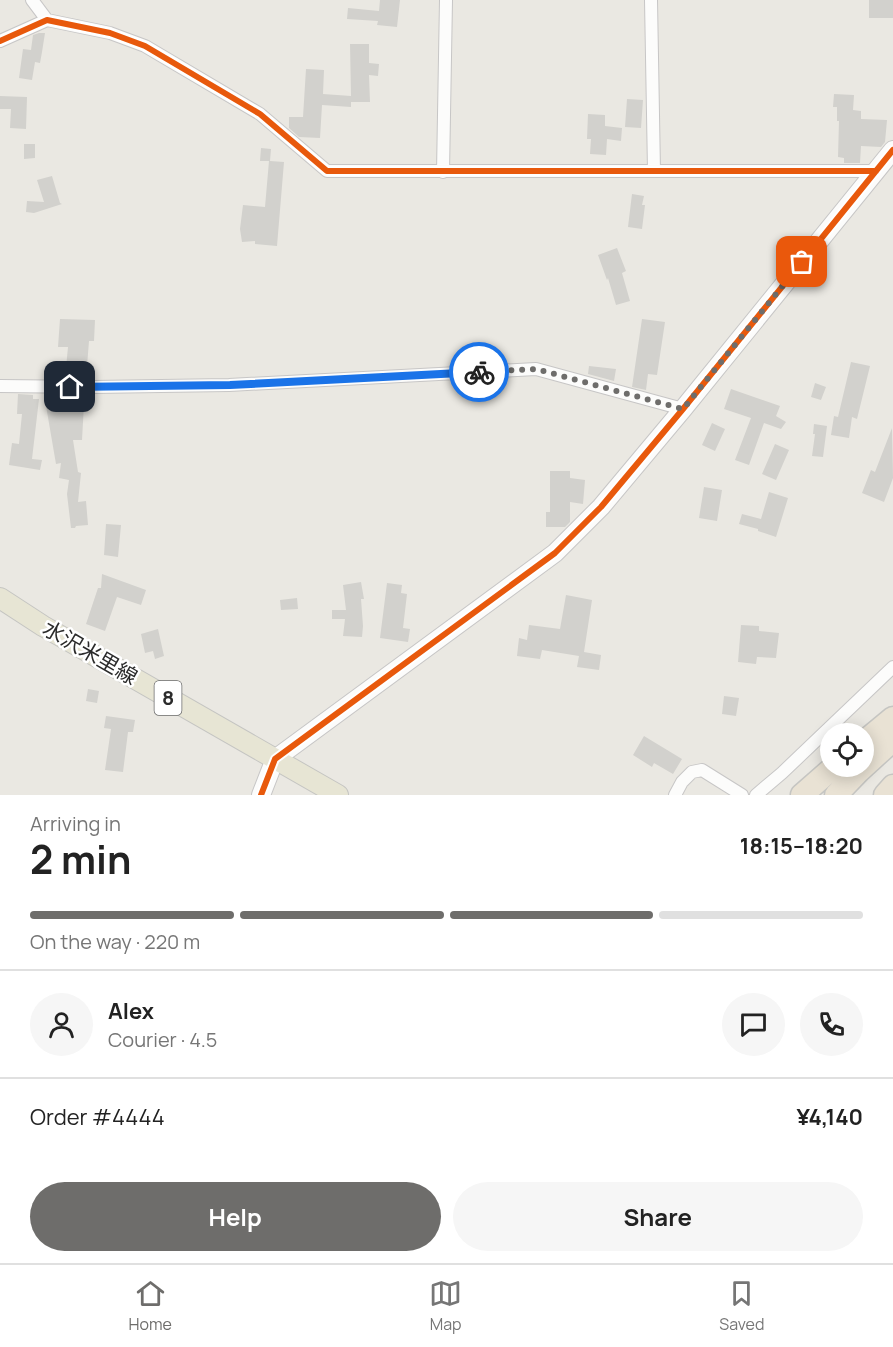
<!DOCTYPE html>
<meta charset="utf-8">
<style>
:root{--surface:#fff;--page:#f6f6f6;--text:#222;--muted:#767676;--line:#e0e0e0;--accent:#6e6d6b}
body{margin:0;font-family:Manrope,"Noto Sans JP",sans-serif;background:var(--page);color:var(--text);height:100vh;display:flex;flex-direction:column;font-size:22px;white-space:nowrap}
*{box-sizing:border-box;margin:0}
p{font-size:20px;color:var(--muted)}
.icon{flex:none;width:33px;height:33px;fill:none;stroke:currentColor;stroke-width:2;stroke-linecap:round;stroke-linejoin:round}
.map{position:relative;height:795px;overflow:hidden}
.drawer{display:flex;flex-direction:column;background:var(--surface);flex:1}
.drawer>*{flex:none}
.tools{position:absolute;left:820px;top:723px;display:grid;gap:12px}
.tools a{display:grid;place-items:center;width:54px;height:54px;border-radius:50%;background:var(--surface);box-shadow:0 3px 15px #0003;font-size:30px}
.pin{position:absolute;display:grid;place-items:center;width:51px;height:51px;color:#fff;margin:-26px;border-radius:12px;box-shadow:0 3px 9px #0006}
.courier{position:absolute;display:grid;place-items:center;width:60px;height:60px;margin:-30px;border:4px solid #1a73e8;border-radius:50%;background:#fff;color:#222;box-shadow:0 2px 8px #0007}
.overview em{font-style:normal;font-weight:700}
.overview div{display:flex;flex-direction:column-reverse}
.overview{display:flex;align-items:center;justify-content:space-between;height:102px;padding:0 30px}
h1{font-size:39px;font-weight:700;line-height:45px}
.bar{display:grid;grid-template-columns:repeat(4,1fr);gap:9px 6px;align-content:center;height:72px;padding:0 30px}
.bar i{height:8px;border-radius:4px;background:var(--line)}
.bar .current{background:var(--accent)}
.bar p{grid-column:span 4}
.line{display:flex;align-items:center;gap:15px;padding:0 30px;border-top:2px solid var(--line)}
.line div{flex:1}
.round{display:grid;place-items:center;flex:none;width:63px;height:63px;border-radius:32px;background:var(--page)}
.button{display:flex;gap:12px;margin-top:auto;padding:12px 30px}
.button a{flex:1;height:69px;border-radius:36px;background:var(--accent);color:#fff;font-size:24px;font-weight:700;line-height:69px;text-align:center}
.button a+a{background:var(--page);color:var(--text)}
.tab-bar{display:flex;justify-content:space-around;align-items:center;height:84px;border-top:2px solid var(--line);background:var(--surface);font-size:16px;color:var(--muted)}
.tab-bar a{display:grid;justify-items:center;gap:3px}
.tab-bar .current{color:var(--accent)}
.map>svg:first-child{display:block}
.building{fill:#d2d1cd}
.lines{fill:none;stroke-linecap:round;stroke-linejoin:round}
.street-casing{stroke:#c7c6c6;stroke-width:14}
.secondary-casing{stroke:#c7c6c6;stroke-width:20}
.primary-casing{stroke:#c5c5c2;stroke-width:22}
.highway-casing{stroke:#c5c5c2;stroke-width:25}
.street{stroke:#fcfcfb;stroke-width:12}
.secondary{stroke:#fcfcfb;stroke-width:18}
.primary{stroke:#e7e5d4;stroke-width:20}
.highway{stroke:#e9e2d4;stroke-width:22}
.cycleway-casing{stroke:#fff;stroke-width:10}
.cycleway{stroke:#e8590c;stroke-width:6}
.done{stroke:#6e6d6b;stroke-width:6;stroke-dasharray:0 10.8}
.route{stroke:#1a73e8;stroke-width:8}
.labels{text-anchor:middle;stroke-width:5;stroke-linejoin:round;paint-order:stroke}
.shield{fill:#fff;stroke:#6b6b6b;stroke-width:1.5}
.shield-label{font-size:20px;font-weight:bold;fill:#2b2b2b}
.street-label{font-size:21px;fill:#2b2b2b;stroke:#fff}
</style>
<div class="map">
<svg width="893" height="795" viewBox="0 0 893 795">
<rect width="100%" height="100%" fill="#eae8e2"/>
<path class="building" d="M 380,0 L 400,0 L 397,27 L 377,25 L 378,21 L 347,19 L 348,8 L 379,11 Z
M 869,0 L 893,0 L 893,18 L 869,18 Z
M 39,33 L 45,33 L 42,52 L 40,63 L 35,62 L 32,80 L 19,78 L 23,49 L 31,50 L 33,35 Z
M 350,44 L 369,44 L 369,63 L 379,64 L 378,76 L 369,75 L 370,102 L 351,102 L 351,107 L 322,105 L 320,138 L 299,137 L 289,128 L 289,117 L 303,117 L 306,69 L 324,70 L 323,94 L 351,96 Z
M 834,94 L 854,95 L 853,110 L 861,111 L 861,119 L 887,120 L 885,142 L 881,147 L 861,146 L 860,163 L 844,163 L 844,158 L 838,157 L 839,121 L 837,121 L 837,107 L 833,107 Z
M 0,96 L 27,97 L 26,129 L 10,128 L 11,109 L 0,109 Z
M 627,99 L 643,100 L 641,128 L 625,127 Z
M 588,114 L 605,115 L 605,126 L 622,128 L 621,141 L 607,139 L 606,155 L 590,154 L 591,139 L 587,139 Z
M 24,144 L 35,144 L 35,158 L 24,159 Z
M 261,148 L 271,149 L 270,161 L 284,162 L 277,246 L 255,244 L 255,241 L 242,242 L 240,229 L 243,205 L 265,207 L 269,161 L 260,161 Z
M 52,176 L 60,203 L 62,204 L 34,213 L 26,212 L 27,201 L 44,202 L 37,180 Z
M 632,194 L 644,196 L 642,205 L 645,205 L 642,229 L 628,227 Z
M 617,248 L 626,271 L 622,273 L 630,301 L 616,305 L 608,278 L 607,280 L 598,255 Z
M 60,319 L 95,320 L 94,341 L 89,341 L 86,379 L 65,378 L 68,347 L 58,347 Z
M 642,319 L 665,322 L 657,375 L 648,374 L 646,390 L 632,387 Z
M 851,362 L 870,366 L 857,419 L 852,417 L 849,438 L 831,435 L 834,416 L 838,417 Z
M 589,366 L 616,369 L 614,381 L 588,374 Z
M 815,383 L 826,387 L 821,400 L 811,397 Z
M 731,389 L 780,406 L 776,416 L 786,422 L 781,429 L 764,423 L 749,465 L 735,460 L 751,418 L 724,409 Z
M 18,394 L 33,395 L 33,399 L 39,399 L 32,459 L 42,460 L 40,470 L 9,465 L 12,443 L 19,444 L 22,414 L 17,414 Z
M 57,395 L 89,395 L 89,404 L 84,404 L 82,440 L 73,440 L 78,472 L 81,473 L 78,502 L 86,501 L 88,525 L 76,526 L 75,528 L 71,528 L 67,494 L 69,480 L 59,478 L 61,463 L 56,464 L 45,400 L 57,401 Z
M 712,423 L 725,429 L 715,451 L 702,445 Z
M 814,424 L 827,426 L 823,457 L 812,456 L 815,434 L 813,434 Z
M 892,428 L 893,478 L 884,502 L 862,493 L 871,470 L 875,472 Z
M 775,444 L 789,450 L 776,480 L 762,474 Z
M 550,471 L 570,471 L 570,478 L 585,480 L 583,504 L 570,502 L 570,522 L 565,527 L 546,527 L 546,512 L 550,512 Z
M 704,487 L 722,490 L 717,521 L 699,518 Z
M 769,492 L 788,498 L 776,537 L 758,531 L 758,529 L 739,524 L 742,514 L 761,519 Z
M 106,524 L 121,525 L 118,557 L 104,555 Z
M 102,574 L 146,590 L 141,605 L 117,597 L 105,631 L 86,624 L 98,588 L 101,588 Z
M 361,582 L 364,599 L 361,599 L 363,626 L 362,637 L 343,636 L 345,619 L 332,619 L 332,610 L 346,610 L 343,585 Z
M 387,583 L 402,585 L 401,593 L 407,594 L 403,628 L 410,629 L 408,642 L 380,638 Z
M 566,595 L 592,600 L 584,652 L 601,655 L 599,670 L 577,667 L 579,656 L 542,650 L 540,659 L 517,656 L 519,638 L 527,640 L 529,625 L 560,629 Z
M 297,598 L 298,609 L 281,610 L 280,600 Z
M 741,625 L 759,626 L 759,631 L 779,633 L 776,658 L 757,657 L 756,664 L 738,662 Z
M 158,629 L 164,656 L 155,659 L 153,651 L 145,653 L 141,634 Z
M 88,689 L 99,691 L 97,703 L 86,701 Z
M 724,696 L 739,698 L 736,716 L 722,714 Z
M 106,716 L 135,720 L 133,732 L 128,732 L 123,772 L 105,770 L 111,729 L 104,728 Z
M 644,736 L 682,759 L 673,774 L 654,763 L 652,767 L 633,755 Z"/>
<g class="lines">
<g class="street-casing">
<path id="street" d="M 32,0 L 47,20
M 651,0 L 654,171
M 0,41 L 47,20 L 110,33 L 145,46 L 260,114 L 327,171 L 876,171
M 443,172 L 446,0
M 0,386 L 93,387 L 229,385 L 536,369 L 683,409
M 675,795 L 682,782 L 692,772 L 702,770 L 742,795
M 756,795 L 782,773 L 893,667"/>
</g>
<g class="secondary-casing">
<path id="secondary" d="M 261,795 L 275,759 L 555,553 L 601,507 L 683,409 L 893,150"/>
</g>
<g class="primary-casing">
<path id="primary" d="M 0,598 L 43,626 L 338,795"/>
</g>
<g class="highway-casing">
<path id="highway" d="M 864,742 L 893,718
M 802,795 L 835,766
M 836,795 L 859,771 L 893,740
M 885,795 L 893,786"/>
</g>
<use href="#street" class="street"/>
<use href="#secondary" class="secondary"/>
<use href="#primary" class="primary"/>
<use href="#highway" class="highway"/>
<g class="cycleway-casing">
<path id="cycleway" d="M 0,41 L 47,20 L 110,33 L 145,46 L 260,114 L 327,171 L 876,171
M 261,795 L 275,759 L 555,553 L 601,507 L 683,409 L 893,150"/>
</g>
<use href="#cycleway" class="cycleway"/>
</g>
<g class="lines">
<path class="done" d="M 479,372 L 536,369 L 683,409 L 802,262"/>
<path class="route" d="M 70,387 L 230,385 L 479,372"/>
</g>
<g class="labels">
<rect class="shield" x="154.5" y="681" width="27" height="34" rx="4.5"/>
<g class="shield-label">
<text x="168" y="705">8</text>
</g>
<g class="street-label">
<text transform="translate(90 653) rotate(30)" y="7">水沢米里線</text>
</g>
</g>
</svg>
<div class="tools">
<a><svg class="icon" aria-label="locate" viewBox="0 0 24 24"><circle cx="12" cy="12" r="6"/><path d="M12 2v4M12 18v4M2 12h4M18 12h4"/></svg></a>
</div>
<div class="pin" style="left:802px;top:262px;background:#ea580c"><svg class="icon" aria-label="bag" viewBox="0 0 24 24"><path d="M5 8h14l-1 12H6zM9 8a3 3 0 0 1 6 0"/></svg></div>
<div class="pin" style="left:70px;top:387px;background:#1f2937"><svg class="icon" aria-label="home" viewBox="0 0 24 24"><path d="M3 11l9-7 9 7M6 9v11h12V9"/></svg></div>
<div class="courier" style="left:479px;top:372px"><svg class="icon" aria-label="bike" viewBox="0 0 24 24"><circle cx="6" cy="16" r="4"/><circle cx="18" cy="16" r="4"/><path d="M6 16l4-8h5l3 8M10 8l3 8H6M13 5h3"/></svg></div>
</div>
<section class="drawer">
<div class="overview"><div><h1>2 min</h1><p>Arriving in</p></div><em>18:15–18:20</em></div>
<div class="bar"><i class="current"></i><i class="current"></i><i class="current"></i><i></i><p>On the way · 220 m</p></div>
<div class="line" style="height:108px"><a class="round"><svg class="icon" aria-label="person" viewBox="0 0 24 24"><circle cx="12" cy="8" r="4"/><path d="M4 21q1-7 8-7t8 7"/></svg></a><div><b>Alex</b><p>Courier · 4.5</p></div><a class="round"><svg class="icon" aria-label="chat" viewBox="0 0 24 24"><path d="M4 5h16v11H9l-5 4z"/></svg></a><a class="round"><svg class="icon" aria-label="phone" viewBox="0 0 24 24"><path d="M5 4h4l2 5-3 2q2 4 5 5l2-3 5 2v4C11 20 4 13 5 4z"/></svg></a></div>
<div class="line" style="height:78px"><div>Order #4444</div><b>¥4,140</b></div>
<div class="button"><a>Help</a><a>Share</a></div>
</section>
<nav class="tab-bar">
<a class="current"><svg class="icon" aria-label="home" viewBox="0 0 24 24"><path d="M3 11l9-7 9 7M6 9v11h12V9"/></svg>Home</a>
<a><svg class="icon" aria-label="map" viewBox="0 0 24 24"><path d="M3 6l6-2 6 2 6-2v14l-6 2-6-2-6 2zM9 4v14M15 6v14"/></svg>Map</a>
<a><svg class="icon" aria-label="saved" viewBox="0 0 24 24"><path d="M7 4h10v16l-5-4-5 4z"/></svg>Saved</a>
</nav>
